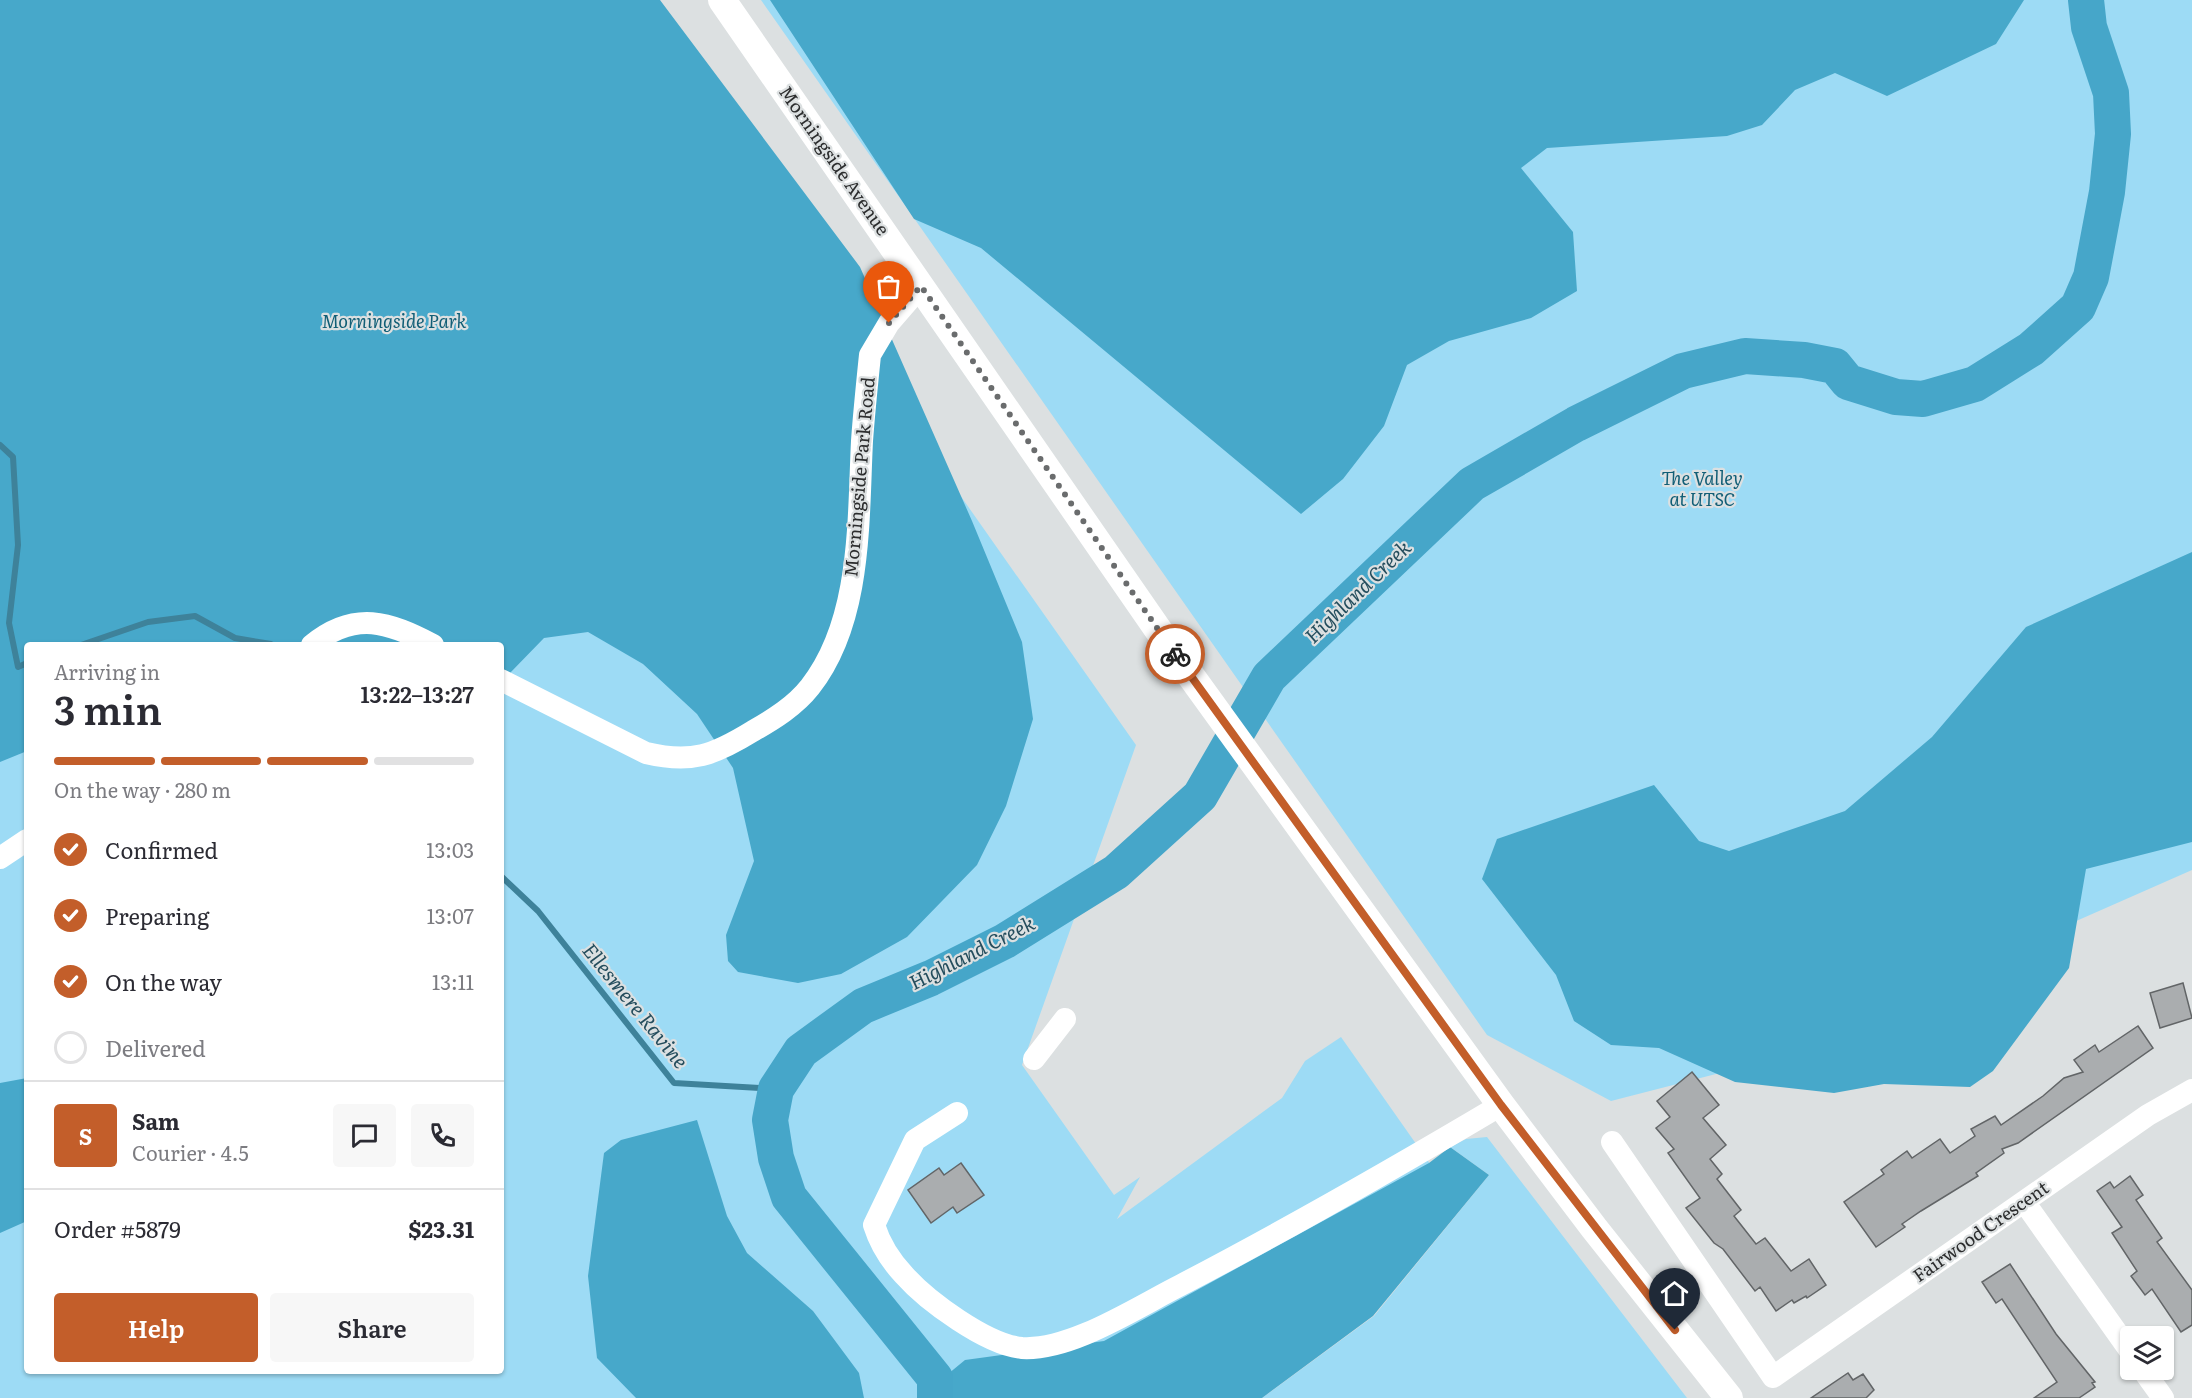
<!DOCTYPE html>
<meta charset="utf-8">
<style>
:root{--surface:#fff;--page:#f7f7f7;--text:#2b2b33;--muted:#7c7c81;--line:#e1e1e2;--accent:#c35e2a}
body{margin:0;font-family:Literata,serif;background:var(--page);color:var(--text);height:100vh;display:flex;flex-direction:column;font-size:22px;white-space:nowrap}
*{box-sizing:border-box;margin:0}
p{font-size:20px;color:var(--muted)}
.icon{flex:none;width:33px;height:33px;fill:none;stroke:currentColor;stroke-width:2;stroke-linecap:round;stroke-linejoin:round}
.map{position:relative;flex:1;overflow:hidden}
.panel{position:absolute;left:24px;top:642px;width:480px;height:732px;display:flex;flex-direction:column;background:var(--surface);border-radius:6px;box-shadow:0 2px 4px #0004}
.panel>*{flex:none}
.tools{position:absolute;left:2120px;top:1326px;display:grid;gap:12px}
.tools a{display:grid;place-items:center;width:54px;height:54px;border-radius:6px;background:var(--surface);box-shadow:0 2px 4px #0004;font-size:30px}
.pin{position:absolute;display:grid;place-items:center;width:51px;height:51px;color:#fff;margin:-62px -26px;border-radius:50% 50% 50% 0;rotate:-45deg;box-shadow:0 0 6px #0007}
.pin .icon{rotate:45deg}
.courier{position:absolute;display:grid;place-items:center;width:60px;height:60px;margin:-30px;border:4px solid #c35e2a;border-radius:50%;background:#fff;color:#222;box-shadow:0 2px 8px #0007}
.summary em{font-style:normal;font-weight:600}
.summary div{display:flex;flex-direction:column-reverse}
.summary{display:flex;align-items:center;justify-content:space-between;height:102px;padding:0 30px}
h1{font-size:39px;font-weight:600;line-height:45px}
.bar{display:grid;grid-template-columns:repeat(4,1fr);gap:9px 6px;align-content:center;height:72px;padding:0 30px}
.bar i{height:8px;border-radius:4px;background:var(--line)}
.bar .current{background:var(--accent)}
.bar p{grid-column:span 4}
.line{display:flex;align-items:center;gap:15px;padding:0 30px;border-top:2px solid var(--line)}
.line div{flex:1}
.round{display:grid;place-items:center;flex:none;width:63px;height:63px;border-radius:6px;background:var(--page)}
ol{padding:0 30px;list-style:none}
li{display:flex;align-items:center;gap:18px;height:66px}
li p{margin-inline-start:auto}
li .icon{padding:6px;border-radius:50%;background:var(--accent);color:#fff;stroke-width:4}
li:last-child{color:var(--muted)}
li i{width:33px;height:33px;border:3px solid var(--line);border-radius:50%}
.action{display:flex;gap:12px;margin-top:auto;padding:12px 30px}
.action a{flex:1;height:69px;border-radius:6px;background:var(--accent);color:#fff;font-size:24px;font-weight:600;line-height:69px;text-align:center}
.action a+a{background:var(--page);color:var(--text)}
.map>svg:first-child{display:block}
.green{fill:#9ddbf5;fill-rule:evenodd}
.forest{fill:#47a8ca}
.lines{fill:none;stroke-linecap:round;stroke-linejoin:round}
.stream{stroke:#3e829a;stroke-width:6}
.river{stroke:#46a6c9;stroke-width:36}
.building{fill:#aaadaf;stroke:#626567;stroke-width:1.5}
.minor{stroke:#fff;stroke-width:22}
.major{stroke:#fff;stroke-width:28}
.done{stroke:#6a6c6d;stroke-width:6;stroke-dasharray:0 10.8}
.route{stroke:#c35e2a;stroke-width:8}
.labels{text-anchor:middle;stroke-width:4.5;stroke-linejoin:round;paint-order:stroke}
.street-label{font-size:18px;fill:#2c2d2e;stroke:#dce0e1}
.park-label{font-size:18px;font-style:italic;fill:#115e76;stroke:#dce0e1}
.water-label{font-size:20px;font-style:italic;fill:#244d5d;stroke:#dce0e1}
</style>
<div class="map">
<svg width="2192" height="1398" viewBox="0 0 2192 1398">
<rect width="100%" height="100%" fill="#dce0e1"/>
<path class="green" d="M 0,0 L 929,451 L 1136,745 L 1022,1065 L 1114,1195 L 1140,1177 L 1117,1219 L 1282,1098 L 1305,1061 L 1341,1037 L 1447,1188 L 1203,1398 L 0,1398 ZM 27,645 L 501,645 L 501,1371 L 27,1371 Z
M 761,0 L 2192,0 L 2192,870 L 1747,1066 L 1611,1101 L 1487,1035 Z
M 1487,1137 L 1687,1398 L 1262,1398 L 1374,1316 L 1489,1175 L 1450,1147 L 1466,1139 Z"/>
<path class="forest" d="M 0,0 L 660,0 L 860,267 L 972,521 L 1022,642 L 1033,719 L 1006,806 L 977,865 L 907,937 L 841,974 L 798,983 L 738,972 L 728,961 L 726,935 L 754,861 L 733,768 L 697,714 L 643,664 L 588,632 L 544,638 L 510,673 L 501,691 L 501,645 L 27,645 L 27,751 L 0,762 Z
M 770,0 L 2024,0 L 1996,44 L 1887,96 L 1835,73 L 1795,90 L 1762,125 L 1727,136 L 1547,148 L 1521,168 L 1573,232 L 1577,291 L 1531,318 L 1449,341 L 1407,365 L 1384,426 L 1343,479 L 1301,514 L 981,248 L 914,219 Z
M 2192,552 L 2192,842 L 2086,869 L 2069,968 L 1993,1071 L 1970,1087 L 1884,1084 L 1834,1093 L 1735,1082 L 1659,1048 L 1611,1045 L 1574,1021 L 1556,975 L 1482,879 L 1497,839 L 1654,785 L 1699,841 L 1729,851 L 1845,811 L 1932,737 L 2026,627 Z
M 27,1078 L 27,1221 L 0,1233 L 0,1083 Z
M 697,1120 L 727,1216 L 747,1253 L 813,1311 L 859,1373 L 864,1398 L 636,1398 L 597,1358 L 588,1276 L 604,1153 L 621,1140 Z
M 1450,1147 L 1489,1175 L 1373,1316 L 1262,1398 L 940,1398 L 948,1374 L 965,1360 L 1104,1341 L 1429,1163 Z"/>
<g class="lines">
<path class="stream" d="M 0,445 L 13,457 L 18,545 L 9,623 L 18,667 L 27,663
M 81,645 L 148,622 L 195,616 L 235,638 L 271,644
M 501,876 L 538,911 L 674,1083 L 776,1089"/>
<path class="river" d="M 935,1398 L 935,1378 L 789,1197 L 776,1158 L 770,1120 L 776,1089 L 801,1051 L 863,1006 L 931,978 L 1005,941 L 1116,872 L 1200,796 L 1269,677 L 1472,484 L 1576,424 L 1683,371 L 1745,356 L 1804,360 L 1835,366 L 1848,382 L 1896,397 L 1923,399 L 1975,384 L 2031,349 L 2078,307 L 2091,277 L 2107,192 L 2113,134 L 2111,93 L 2089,27 L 2086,0"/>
</g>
<path class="building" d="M 2183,983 L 2192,1018 L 2160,1028 L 2150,993 Z
M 2138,1026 L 2153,1048 L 2018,1143 L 2002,1149 L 2004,1153 L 1976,1173 L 1978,1176 L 1921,1211 L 1902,1224 L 1905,1227 L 1876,1247 L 1844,1202 L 1884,1174 L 1881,1170 L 1907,1151 L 1912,1158 L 1940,1139 L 1950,1153 L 1975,1136 L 1971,1129 L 1995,1116 L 2001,1125 L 2043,1096 L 2064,1078 L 2083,1072 L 2074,1060 L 2095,1045 L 2099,1052 Z
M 1692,1072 L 1719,1105 L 1703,1118 L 1726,1145 L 1710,1159 L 1722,1174 L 1717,1179 L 1741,1210 L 1734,1216 L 1756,1244 L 1765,1238 L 1791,1271 L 1809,1259 L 1826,1285 L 1807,1298 L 1806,1296 L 1794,1303 L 1792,1300 L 1776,1311 L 1760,1287 L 1755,1291 L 1723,1249 L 1714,1243 L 1686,1208 L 1700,1198 L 1668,1153 L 1674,1149 L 1656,1128 L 1670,1117 L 1657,1101 Z
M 961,1163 L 984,1195 L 957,1213 L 953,1207 L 931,1223 L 908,1190 L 939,1168 L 944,1175 Z
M 2130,1176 L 2143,1195 L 2136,1200 L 2162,1238 L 2157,1242 L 2192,1290 L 2192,1325 L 2181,1332 L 2152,1289 L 2145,1295 L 2131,1276 L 2137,1271 L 2112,1233 L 2122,1227 L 2097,1191 L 2110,1182 L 2114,1188 Z
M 2010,1264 L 2056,1334 L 2095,1382 L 2092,1383 L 2095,1387 L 2079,1398 L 2034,1398 L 2057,1382 L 2002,1299 L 1996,1303 L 1982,1282 Z
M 1848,1373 L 1853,1380 L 1863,1374 L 1874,1390 L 1866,1398 L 1811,1398 Z"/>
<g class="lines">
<path class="minor" d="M 312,645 C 355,610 389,622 433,645
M 501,680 L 646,753 C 692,764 714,755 753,731 C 774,719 795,706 810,687 C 862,621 858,521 862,441 C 864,413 867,384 870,355 L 889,323 L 921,286
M 0,858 L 27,840
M 1034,1059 L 1065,1019
M 957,1113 L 915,1140 L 874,1225 C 880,1244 890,1260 904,1275 C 927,1301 987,1345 1022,1348 C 1071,1351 1137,1307 1181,1285 C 1290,1228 1395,1168 1501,1105
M 1612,1142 L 1773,1377 L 2148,1115 L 2192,1090
M 2025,1203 L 2130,1351
M 2143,1370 L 2163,1398"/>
<path class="major" d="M 722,0 L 1170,647 L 1501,1105 L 1594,1228 L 1729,1398"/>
</g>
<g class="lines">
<path class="done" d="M 889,323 L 921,286 L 1175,654"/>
<path class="route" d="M 1175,654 L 1501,1105 L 1675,1330"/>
</g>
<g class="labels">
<g class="street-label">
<text transform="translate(834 161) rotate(55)" y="6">Morningside Avenue</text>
<text transform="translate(860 477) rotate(-85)" y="6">Morningside Park Road</text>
<text transform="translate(1981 1232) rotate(-35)" y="6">Fairwood Crescent</text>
</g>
<g class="park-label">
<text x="394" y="328">Morningside Park</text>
<text x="1702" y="485">The Valley<tspan x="1702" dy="21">at UTSC</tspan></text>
</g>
<g class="water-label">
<text transform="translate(1358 592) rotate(-44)" y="7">Highland Creek</text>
<text transform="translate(972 953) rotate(-27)" y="7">Highland Creek</text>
<text transform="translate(635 1006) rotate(51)" y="7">Ellesmere Ravine</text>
</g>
</g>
</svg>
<div class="tools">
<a><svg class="icon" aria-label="layers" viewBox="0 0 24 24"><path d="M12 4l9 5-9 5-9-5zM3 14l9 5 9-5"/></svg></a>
</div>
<div class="pin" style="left:889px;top:323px;background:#ea580c"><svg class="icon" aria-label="bag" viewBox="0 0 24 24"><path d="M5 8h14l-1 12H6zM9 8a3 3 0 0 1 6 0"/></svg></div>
<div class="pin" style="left:1675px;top:1330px;background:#1f2937"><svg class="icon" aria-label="home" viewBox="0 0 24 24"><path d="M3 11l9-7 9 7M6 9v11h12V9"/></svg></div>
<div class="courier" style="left:1175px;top:654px"><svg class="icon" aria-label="bike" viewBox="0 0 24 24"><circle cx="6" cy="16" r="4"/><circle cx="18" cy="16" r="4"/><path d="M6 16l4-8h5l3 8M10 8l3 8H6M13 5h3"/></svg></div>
<section class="panel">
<div class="summary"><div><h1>3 min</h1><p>Arriving in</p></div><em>13:22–13:27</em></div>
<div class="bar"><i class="current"></i><i class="current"></i><i class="current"></i><i></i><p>On the way · 280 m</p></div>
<ol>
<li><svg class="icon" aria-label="check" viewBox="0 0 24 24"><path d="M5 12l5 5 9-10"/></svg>Confirmed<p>13:03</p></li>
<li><svg class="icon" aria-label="check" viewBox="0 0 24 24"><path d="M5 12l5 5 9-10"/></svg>Preparing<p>13:07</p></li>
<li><svg class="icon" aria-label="check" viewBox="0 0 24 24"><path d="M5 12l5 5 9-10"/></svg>On the way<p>13:11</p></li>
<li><i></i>Delivered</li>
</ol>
<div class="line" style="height:108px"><b class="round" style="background:var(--accent);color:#fff">S</b><div><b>Sam</b><p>Courier · 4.5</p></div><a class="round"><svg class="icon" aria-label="chat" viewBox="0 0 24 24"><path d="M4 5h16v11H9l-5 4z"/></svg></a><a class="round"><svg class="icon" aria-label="phone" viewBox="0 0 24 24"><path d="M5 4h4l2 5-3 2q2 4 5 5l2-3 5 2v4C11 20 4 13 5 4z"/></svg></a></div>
<div class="line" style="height:78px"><div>Order #5879</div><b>$23.31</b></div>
<div class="action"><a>Help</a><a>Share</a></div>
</section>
</div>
